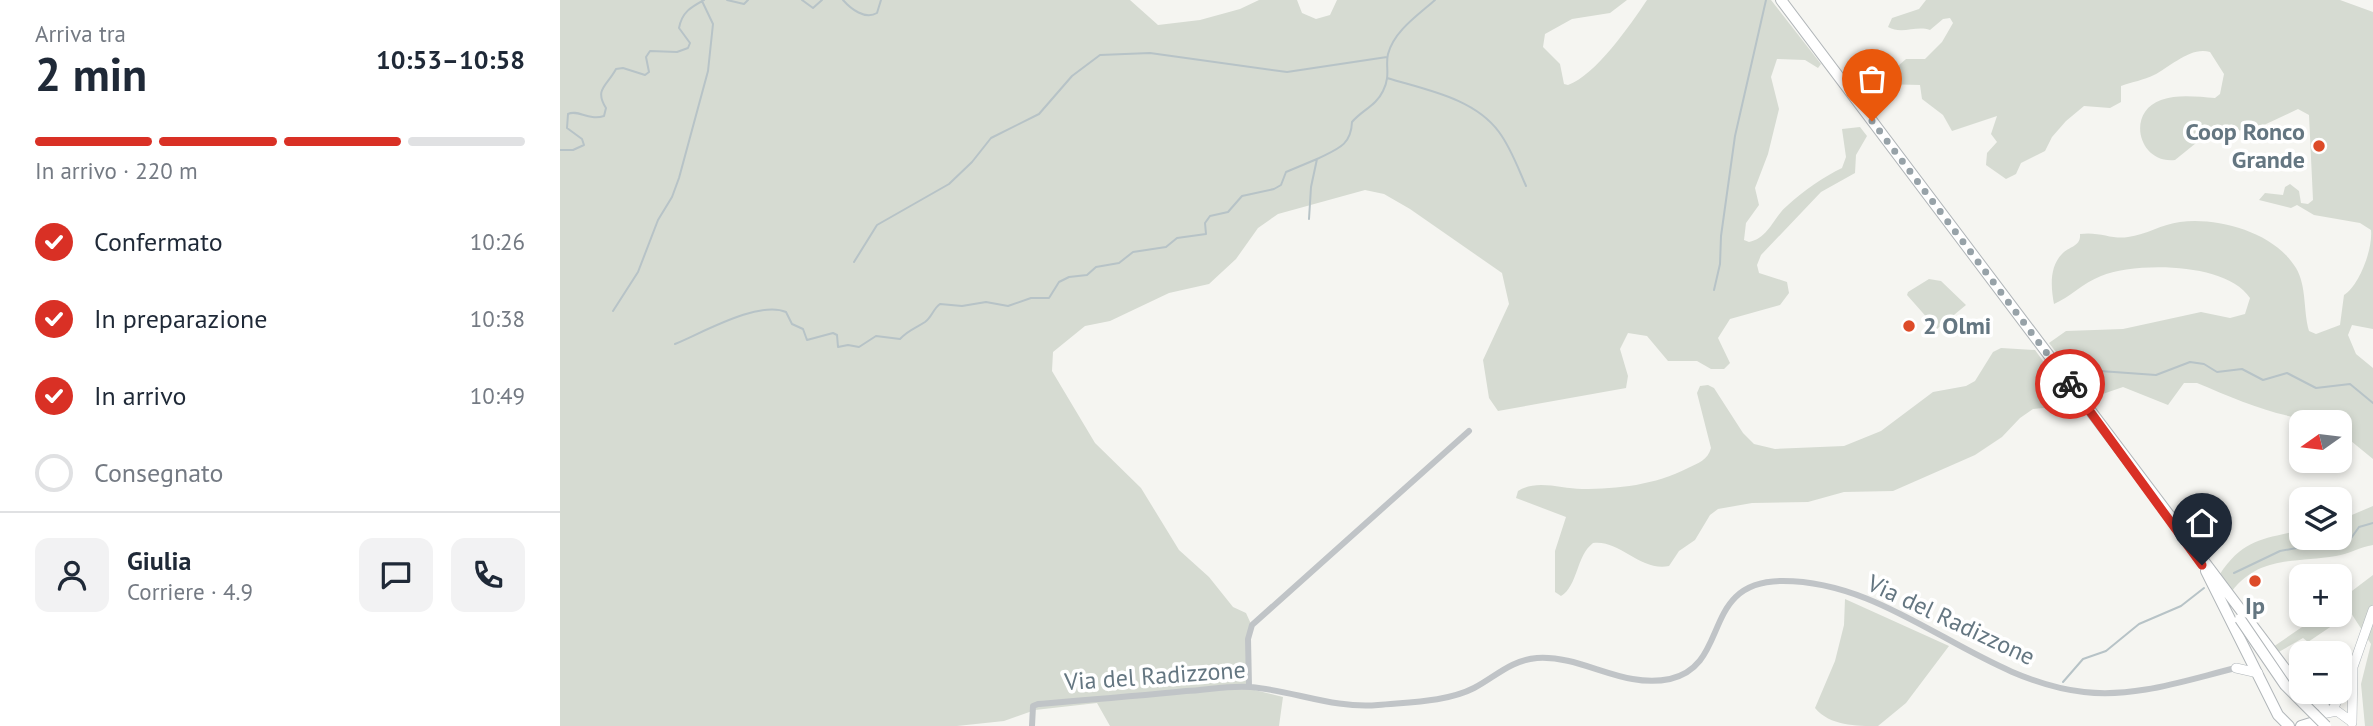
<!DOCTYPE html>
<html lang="it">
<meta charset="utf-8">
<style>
:root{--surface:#fff;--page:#f2f2f3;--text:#1f2937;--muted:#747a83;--line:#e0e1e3;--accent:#d93025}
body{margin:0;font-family:"PT Sans",sans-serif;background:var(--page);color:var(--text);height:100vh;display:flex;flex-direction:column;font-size:26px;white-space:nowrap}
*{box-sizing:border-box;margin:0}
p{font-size:23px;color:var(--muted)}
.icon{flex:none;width:38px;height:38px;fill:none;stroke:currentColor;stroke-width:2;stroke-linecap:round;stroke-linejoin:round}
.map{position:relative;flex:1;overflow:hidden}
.details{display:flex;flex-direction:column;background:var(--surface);width:560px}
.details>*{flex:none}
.needle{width:46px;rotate:256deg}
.controls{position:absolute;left:1729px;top:410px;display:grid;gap:14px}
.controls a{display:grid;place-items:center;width:63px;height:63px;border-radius:14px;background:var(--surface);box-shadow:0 4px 10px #0003;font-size:35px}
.pin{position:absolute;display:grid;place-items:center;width:60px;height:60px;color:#fff;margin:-72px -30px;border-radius:50% 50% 50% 0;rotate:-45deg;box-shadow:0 0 7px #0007}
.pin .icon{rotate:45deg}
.courier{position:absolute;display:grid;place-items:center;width:70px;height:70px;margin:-35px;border:5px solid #d93025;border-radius:50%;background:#fff;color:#222;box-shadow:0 2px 9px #0007}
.head em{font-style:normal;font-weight:700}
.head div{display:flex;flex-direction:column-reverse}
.head{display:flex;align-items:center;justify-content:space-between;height:119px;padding:0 35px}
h1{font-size:46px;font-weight:700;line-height:52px}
.bar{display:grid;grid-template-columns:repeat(4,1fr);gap:10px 7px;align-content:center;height:84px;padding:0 35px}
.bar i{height:9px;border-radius:5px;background:var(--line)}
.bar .current{background:var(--accent)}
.bar p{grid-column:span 4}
.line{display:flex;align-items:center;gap:18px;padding:0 35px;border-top:2px solid var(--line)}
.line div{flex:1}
.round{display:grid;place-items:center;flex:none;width:74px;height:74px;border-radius:14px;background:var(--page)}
ol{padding:0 35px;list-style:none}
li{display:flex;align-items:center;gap:21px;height:77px}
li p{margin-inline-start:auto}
li .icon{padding:7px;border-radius:50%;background:var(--accent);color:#fff;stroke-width:4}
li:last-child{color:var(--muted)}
li i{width:38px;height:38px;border:4px solid var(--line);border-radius:50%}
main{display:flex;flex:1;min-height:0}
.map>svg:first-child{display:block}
.green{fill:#d6dbd2}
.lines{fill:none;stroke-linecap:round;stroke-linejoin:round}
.stream{stroke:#b7c3c7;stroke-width:2}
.secondary-casing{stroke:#b0b6ba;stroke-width:10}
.primary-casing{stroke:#b1b6b9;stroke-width:12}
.street{stroke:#c0c4c7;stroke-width:6}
.secondary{stroke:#fff;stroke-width:9}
.primary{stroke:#fff;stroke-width:10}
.primary-bridge-casing{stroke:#b1b6b9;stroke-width:12;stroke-linecap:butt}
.primary-bridge{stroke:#fff;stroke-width:10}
.done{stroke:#97a2a8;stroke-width:7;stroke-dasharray:0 12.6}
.route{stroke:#d93025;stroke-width:9}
.poi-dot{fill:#dd4b28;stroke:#fff;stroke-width:2.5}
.labels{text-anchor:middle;stroke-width:7;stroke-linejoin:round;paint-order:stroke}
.poi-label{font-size:24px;font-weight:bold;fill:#647681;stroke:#fff;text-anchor:end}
.street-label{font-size:24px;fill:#647681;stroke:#fff}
</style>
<main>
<section class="details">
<div class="head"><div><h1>2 min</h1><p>Arriva tra</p></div><em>10:53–10:58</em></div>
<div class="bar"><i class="current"></i><i class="current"></i><i class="current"></i><i></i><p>In arrivo · 220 m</p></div>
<ol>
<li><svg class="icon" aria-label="check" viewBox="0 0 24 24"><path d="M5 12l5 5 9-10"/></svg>Confermato<p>10:26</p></li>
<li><svg class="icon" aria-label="check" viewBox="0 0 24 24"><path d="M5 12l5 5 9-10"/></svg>In preparazione<p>10:38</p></li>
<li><svg class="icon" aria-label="check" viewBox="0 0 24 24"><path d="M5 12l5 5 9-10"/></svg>In arrivo<p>10:49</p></li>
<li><i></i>Consegnato</li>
</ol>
<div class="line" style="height:126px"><a class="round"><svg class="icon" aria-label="person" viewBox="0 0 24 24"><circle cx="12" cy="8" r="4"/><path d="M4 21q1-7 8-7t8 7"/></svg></a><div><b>Giulia</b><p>Corriere · 4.9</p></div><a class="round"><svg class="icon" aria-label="chat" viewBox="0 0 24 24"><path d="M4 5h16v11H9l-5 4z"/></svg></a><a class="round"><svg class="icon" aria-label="phone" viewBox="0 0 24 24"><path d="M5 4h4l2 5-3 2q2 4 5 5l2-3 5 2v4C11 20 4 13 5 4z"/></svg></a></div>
</section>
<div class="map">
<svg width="1813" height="726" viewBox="0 0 1813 726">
<rect width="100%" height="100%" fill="#f5f5f1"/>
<path class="green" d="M 0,0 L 570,0 L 598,25 L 640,20 L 680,9 L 699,0 L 737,0 L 742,13 L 756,19 L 770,15 L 777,0 L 1067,0 L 1050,13 L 1012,19 L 985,34 L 983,47 L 1000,64 L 1004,84 L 1008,85 C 1035,76 1071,24 1087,0 L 1211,0 L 1261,64 L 1258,68 L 1245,60 L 1217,59 L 1211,77 L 1219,109 L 1208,154 L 1195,188 L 1199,205 L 1186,223 L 1184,240 L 1189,242 C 1209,238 1213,217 1228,205 C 1243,191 1265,176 1282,168 L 1286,157 L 1282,129 L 1300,127 L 1307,136 L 1296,155 L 1295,173 L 1261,192 L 1201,255 L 1197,265 L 1199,273 L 1227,282 L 1229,293 L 1220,305 L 1170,319 L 1158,338 L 1170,363 L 1164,369 L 1151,369 L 1137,361 L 1108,361 L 1087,336 L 1068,333 L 1060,349 L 1068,376 L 1066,388 L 938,411 L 929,398 L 923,360 L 949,304 L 942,273 L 850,209 L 824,194 L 805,190 L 718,214 L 698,228 L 676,259 L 649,284 L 609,293 L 550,321 L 525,326 L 493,352 L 492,371 L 535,443 L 581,488 L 619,550 L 649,577 L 673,607 L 686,613 L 691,624 L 686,688 L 723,697 L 719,726 L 550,726 L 537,703 L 475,710 L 444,721 L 397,726 L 0,726 Z
M 1366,0 L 1780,0 L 1813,12 L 1813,329 L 1792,325 L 1788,335 L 1796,354 L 1813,368 L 1813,459 L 1780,432 L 1780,422 C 1727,422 1685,403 1637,383 L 1624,383 L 1608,405 L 1563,387 L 1531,398 L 1489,343 L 1506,331 L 1563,329 L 1641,312 L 1670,318 L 1685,314 L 1690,298 C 1666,262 1576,262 1541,276 C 1523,283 1510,297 1494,304 C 1491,288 1489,267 1502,254 C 1509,246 1521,247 1520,234 C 1539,231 1553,240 1568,237 C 1586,235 1602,224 1620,222 C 1659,217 1715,233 1736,268 C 1747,287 1743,310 1749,331 L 1756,334 L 1780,325 L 1784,295 C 1799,286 1813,249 1811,230 L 1800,223 L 1754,215 L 1737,205 L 1731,208 L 1699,200 L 1705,193 L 1723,195 L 1725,187 L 1730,184 L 1739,191 L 1741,203 L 1748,204 L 1753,200 L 1749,115 L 1738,109 L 1704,125 L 1641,139 L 1615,160 C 1578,164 1566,112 1601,100 C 1618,94 1638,97 1655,98 L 1660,94 L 1664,74 L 1650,52 C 1631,46 1610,67 1594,75 C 1584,80 1572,82 1561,86 L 1561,102 L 1550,108 L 1524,106 L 1506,121 L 1492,137 L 1485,151 L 1461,163 L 1456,174 L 1446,179 L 1426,165 L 1427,153 L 1437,142 L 1431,134 L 1437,116 L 1392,131 L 1383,115 L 1362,99 L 1360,85 L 1321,84 L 1318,76 L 1338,66 L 1346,59 L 1365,59 L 1382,42 L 1393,23 L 1390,18 L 1383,19 L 1370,30 C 1356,25 1342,35 1328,27 L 1332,18 L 1359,9 Z
M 1369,279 L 1381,281 L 1406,305 L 1377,329 L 1347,295 L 1348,292 Z
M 1441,348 L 1475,350 L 1515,405 L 1473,409 L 1460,418 L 1442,437 L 1415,455 L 1333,491 L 1284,492 L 1248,502 L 1192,503 L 1158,509 L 1150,515 L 1135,540 L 1119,551 L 1109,566 C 1081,572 1059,539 1033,543 C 1016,556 1018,586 1001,596 L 995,592 L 995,551 L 1006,517 L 956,498 L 958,491 C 977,479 1001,489 1022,489 C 1058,489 1095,485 1128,468 C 1138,463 1148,460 1151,448 L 1137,393 L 1140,386 L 1148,385 L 1154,388 L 1183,433 L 1194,444 L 1215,449 L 1284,446 L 1321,431 L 1373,392 L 1406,386 L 1415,381 L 1433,352 Z
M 1813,506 L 1813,545 C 1800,547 1789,554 1776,556 C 1736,563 1700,555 1672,591 L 1660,574 C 1683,539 1703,539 1741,530 L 1741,537 L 1780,537 L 1780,520 Z
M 1813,575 L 1813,726 L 1805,726 L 1801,684 L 1811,644 L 1791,613 L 1748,642 L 1743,638 L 1717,653 L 1713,647 L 1761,614 L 1780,614 L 1780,600 Z
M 1285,599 L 1389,646 L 1346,703 L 1318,726 C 1296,726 1270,726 1255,708 L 1275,661 L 1284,625 Z"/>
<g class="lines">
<path class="stream" d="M 167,0 L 184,4 L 188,0
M 242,0 L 253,8 L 262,0
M 283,0 C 291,9 305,20 317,13 L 321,0
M 827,78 C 866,90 914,98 939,132 C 951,148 958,168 966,186
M 0,150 L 13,150 L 24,145 L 22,139 L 7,128 L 8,114 C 18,109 28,121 44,116 L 46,108 C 34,89 47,86 56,69 L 63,68 L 85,75 L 89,72 L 86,57 L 90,51 L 117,52 L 128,48 L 130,43 L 119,28 C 122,12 131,7 144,0
M 757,159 C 777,149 791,146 792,122 C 802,110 816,106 823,91 C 831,75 825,66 828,54 C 834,31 858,15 875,0
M 294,262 L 317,225 L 389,184 L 412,162 L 431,138 L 479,114 L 512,76 L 540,55 L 590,53 L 727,72 L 827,57
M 1154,290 L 1160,264 L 1161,236 L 1175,136 L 1206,0
M 53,311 L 78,272 L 98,220 L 112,197 L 119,178 L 148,71 L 153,24 L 142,1
M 115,344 C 142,333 199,300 226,312 L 232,324 L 243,329 L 247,340 L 273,333 L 277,335 L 278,347 L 288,345 L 299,347 L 316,336 L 340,339 C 348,330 356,328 365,322 C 372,317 373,309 380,304 L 402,306 L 426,302 L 448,306 L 471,298 L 489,298 L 499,282 L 509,277 L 527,275 L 536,267 L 559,263 L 573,252 L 606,247 L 617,238 L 646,234 L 645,223 L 650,216 L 668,212 L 682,196 L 714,189 L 721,185 L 726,172 L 757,159 L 751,187 L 749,219
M 1540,371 L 1596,375 L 1630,362 L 1644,364 L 1657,372 L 1682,369 L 1703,380 L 1727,373 L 1756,388 L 1790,384 L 1813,403
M 1674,573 L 1720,551 L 1769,542 L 1787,544 L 1799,527 L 1813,523
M 1503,682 L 1523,659 L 1546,651 L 1579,624 L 1621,606 L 1644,588"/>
<g class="secondary-casing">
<path id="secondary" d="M 1676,668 L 1698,673
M 1772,711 L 1790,675
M 1762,714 L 1777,711 L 1792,722
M 1792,723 L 1793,667 L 1813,610"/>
</g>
<g class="primary-casing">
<path id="primary" d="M 1221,0 L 1741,690
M 1646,571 L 1718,715 L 1729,726
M 1743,691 L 1768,711
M 1754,700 L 1765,701 L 1779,691
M 1741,726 L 1754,722"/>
</g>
<path class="street" d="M 689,686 L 688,639 L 692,625 L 909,431
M 472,726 L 473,706 L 478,704 C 527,700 577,696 626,691 C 647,690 670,685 691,687 C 734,691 775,709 818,705 C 848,702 887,702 914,688 C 935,677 951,660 977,658 C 1023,655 1062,689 1110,679 C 1172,665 1139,581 1223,581 C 1334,581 1416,680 1524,692 C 1576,698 1626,680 1676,668"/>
<use href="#secondary" class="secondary"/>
<use href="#primary" class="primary"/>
<g class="primary-bridge-casing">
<path id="primary-bridge" d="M 1680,619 L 1725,685 L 1766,726"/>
</g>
<use href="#primary-bridge" class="primary-bridge"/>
</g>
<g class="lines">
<path class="done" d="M 1312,121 L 1510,384"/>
<path class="route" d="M 1510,384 L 1642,565"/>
</g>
<g class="poi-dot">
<circle cx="1759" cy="146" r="7"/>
<circle cx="1349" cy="326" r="7"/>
<circle cx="1695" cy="581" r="7"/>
</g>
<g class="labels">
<g class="poi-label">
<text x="1745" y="140">Coop Ronco<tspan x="1745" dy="28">Grande</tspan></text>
<text x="1363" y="334" text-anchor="start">2 Olmi</text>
<text x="1695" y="614" text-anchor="middle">Ip</text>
</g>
<g class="street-label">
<text transform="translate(1391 620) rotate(25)" y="8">Via del Radizzone</text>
<text transform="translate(595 676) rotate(-4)" y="8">Via del Radizzone</text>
</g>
</g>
</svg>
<div class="controls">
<a><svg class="needle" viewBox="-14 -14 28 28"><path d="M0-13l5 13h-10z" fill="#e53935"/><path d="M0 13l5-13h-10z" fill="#747a83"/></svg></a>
<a><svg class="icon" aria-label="layers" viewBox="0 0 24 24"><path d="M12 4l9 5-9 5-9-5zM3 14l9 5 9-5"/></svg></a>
<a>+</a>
<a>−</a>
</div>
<div class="pin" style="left:1312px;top:121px;background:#ea580c"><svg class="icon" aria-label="bag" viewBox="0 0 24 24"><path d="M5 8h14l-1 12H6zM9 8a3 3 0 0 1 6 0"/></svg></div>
<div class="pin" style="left:1642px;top:565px;background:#1f2937"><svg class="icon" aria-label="home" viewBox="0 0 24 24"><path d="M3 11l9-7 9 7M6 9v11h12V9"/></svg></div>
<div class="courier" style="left:1510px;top:384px"><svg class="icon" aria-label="bike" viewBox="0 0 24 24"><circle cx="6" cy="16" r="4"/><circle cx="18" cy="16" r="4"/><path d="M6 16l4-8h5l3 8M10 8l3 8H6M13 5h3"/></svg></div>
</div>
</main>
